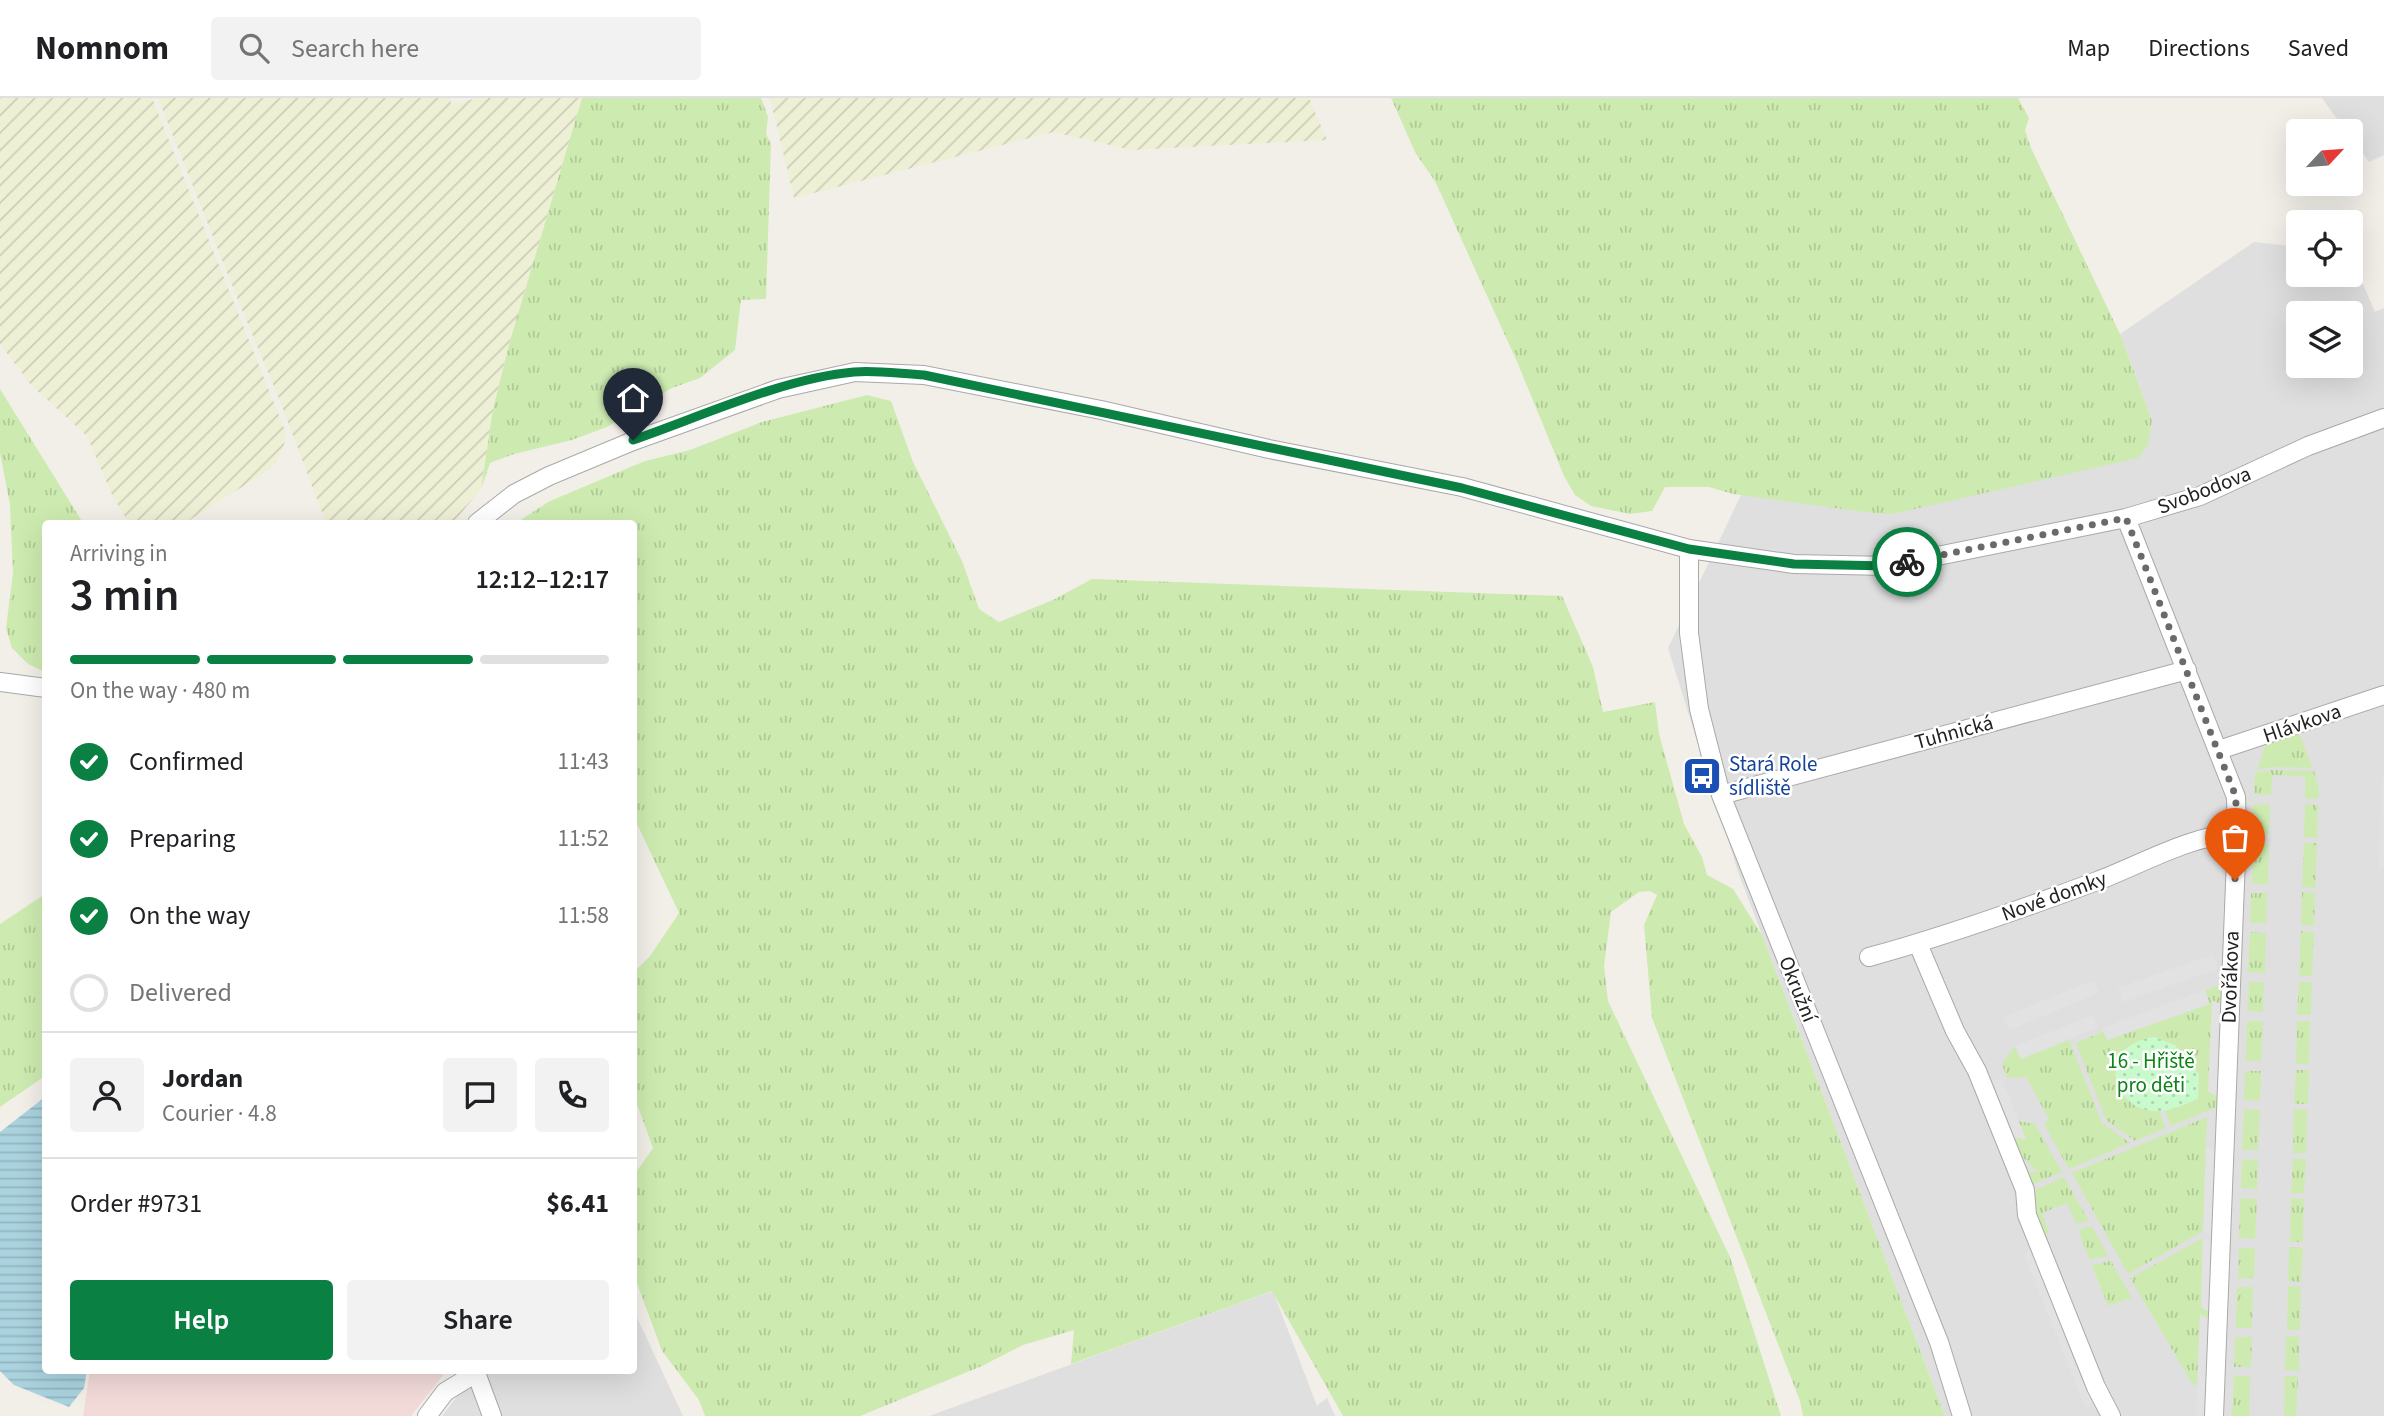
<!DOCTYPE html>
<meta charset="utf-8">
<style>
:root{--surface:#fff;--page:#f2f2f2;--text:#202124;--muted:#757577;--line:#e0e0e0;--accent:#0b8043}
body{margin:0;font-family:"Source Sans 3",sans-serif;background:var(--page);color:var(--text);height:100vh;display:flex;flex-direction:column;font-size:26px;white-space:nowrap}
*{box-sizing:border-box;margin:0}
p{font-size:23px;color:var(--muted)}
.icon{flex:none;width:38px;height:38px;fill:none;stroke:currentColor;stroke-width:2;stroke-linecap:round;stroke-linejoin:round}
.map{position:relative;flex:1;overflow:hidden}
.panel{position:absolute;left:42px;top:422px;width:595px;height:854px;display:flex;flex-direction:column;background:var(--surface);border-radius:7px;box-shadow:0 7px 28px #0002}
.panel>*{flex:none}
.needle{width:46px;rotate:64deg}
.buttons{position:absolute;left:2286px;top:21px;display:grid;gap:14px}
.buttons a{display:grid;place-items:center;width:77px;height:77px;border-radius:7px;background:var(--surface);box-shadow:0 7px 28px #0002;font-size:35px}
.pin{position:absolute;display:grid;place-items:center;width:60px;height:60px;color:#fff;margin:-72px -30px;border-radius:50% 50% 50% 0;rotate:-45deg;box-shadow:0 0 7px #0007}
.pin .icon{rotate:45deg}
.courier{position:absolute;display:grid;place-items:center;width:70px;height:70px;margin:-35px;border:5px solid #0b8043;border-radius:50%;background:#fff;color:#222;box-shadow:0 2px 9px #0007}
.overview em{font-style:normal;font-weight:600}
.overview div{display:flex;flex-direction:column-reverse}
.overview{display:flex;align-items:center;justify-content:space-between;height:119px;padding:0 28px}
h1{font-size:46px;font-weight:600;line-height:52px}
.bar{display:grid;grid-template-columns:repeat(4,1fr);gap:10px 7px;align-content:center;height:84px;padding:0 28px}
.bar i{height:9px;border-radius:5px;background:var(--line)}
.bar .selected{background:var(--accent)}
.bar p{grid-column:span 4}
.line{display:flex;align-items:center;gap:18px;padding:0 28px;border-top:2px solid var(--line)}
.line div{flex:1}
.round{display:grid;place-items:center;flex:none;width:74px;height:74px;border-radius:7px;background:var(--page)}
ol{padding:0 28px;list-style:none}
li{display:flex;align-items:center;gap:21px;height:77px}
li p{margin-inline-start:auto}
li .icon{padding:7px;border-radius:50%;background:var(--accent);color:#fff;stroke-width:4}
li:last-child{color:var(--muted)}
li i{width:38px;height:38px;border:4px solid var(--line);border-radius:50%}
.button{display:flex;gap:14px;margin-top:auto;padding:14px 28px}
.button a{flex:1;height:80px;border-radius:7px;background:var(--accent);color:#fff;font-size:28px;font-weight:600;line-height:80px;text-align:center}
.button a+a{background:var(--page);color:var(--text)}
header{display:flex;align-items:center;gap:42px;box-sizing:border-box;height:98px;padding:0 35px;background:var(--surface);border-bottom:2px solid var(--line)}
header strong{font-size:33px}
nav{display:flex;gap:38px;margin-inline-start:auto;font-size:24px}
.search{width:490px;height:63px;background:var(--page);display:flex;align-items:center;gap:18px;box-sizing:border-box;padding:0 24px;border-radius:7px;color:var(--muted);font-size:26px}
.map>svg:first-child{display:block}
.residential{fill:#e0dfdf;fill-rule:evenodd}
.commercial{fill:#f2dad9}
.farmland{fill:url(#farmland-furrows)}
.grass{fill:url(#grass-tufts)}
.park{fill:url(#park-dots)}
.parking{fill:#e2e2e2}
.water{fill:url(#water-rules)}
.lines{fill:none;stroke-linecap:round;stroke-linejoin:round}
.minor-casing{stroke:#a9a9a9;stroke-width:20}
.minor{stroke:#fff;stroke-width:18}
.done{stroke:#6b6a68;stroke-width:7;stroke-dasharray:0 12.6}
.route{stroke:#0b8043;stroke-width:9}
.labels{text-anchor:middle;stroke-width:5;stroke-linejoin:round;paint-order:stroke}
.street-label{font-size:21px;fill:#222;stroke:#fff}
.transit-label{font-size:21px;fill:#164399;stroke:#fff;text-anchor:start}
.park-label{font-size:21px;fill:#0c8416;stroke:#fff}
</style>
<header>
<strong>Nomnom</strong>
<div class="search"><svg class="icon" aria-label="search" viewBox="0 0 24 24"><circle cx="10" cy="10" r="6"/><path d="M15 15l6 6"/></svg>Search here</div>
<nav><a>Map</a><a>Directions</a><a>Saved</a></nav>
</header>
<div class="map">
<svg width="2384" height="1318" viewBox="0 0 2384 1318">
<defs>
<pattern id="farmland-furrows" width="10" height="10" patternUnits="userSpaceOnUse" patternTransform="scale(1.75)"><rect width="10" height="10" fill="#eef0d5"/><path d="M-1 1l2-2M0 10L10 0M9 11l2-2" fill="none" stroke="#ccceb7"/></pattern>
<pattern id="grass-tufts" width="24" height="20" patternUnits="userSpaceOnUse" patternTransform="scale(1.75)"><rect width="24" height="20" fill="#cdebb0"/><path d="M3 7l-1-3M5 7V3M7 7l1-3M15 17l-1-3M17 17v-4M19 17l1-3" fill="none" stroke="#b0c997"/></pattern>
<pattern id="park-dots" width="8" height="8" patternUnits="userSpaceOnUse" patternTransform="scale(1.75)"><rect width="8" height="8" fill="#c8facc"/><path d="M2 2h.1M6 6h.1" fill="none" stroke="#acd6af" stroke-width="1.8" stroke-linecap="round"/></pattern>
<pattern id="water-rules" width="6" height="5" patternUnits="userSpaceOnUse" patternTransform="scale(1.75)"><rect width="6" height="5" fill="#aad3df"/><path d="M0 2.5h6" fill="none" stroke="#92b5bf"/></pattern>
</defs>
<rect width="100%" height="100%" fill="#f2efe9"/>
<path class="residential" d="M 2322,0 L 2384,0 L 2384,57 L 2369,64 L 2350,39 L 2350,33 L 2346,33 Z
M 2254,144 L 2298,149 L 2298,177 L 2350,177 L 2350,156 L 2375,214 L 2384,210 L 2384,1318 L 1945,1318 L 1738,774 L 1668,550 L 1741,397 L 1893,416 L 2152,322 L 2120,236 ZM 2298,215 L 2350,215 L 2350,268 L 2298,268 Z
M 1273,1193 L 1317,1308 L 1327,1300 L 1335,1318 L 929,1318 Z
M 634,1213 L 683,1318 L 442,1318 L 477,1272 L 634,1272 Z"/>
<path class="commercial" d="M 90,1272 L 447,1272 L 411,1318 L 83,1318 Z"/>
<path class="farmland" d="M 0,0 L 152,0 L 286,335 L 284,347 L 276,365 L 264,375 L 185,425 L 129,425 L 113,399 L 87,338 L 31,287 L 0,246 Z
M 158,0 L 450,0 L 451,7 L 477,0 L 582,0 L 510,243 L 493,311 L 481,391 L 453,425 L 326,425 L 278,298 L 240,207 Z
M 770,0 L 1309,0 L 1327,42 L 1132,52 L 1053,34 L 794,100 Z"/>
<path class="grass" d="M 582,0 L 761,0 L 768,19 L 766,36 L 771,46 L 766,201 L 741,202 L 735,252 L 700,280 L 672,290 L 607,329 L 572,342 L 514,356 L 490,365 L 481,391 L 493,311 L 510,243 Z
M 1391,0 L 2018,0 L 2029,20 L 2025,32 L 2031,50 L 2120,236 L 2152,322 L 2148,347 L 2138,360 L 1893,416 L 1872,415 L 1733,396 L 1709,389 L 1665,389 L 1652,413 L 1630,416 L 1591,408 L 1575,397 L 1564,378 L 1518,266 L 1435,83 L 1416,56 Z
M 0,291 L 83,425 L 46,425 L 45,574 L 28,566 L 12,550 L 6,530 L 13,475 L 10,407 L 0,355 Z
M 867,297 L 891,303 L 913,364 L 962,463 L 979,511 L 999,524 L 1053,502 L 1092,481 L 1562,498 L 1593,569 L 1603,614 L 1655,604 L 1659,636 L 1684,726 L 1702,759 L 1707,777 L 1733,791 L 1762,837 L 1945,1318 L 1803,1318 L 1800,1303 L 1652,920 L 1644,827 L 1657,797 L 1650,793 L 1639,794 L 1611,814 L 1604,868 L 1608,903 L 1730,1159 L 1781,1318 L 1343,1318 L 1272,1193 L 1071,1266 L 1074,1232 L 1023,1247 L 982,1268 L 860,1318 L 705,1318 L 699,1302 L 662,1253 L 634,1177 L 634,1077 L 653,1050 L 634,998 L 634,874 L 650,858 L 679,815 L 638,728 L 634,724 L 634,425 L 516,425 L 550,403 L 645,363 L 690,352 L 762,324 Z
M 2298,631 L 2312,670 L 2272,669 L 2257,672 L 2266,645 Z
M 2272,672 L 2314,673 L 2319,691 L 2318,701 L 2305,700 L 2305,678 L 2272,677 L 2271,697 L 2254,696 L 2255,675 Z
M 2253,706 L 2270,707 L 2269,736 L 2253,735 Z
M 2305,706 L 2318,707 L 2317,740 L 2304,739 Z
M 2304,745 L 2317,745 L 2315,790 L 2302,789 Z
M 2253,746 L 2269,746 L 2268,786 L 2252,786 Z
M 2302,794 L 2315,795 L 2314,828 L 2301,827 Z
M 2251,795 L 2267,795 L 2266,825 L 2250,825 Z
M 45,796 L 45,978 L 0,1009 L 0,826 Z
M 2301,833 L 2314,834 L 2312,878 L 2299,878 Z
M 2250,834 L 2266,835 L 2265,875 L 2248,874 Z
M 2249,884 L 2264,884 L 2263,914 L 2247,913 Z
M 2299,884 L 2312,884 L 2311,917 L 2297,917 Z
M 2218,888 L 2224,890 L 2226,909 L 2212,903 L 2222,1007 L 2171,1028 L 2165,1013 L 2175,1010 L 2149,1011 L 2159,1013 L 2166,1030 L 2135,1043 L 2106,1022 L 2076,945 L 2104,933 L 2108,942 L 2209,906 L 2205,892 Z
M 2247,923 L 2263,923 L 2261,963 L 2246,963 Z
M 2297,923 L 2310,923 L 2309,966 L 2296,966 Z
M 2069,942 L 2102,1025 L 2130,1045 L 2069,1071 L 2044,1026 L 2049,1021 L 2026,979 L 2007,980 L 2002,966 L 2015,948 L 2021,961 Z
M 2296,972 L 2309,972 L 2308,1006 L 2294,1006 Z
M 2245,973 L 2261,973 L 2260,1003 L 2244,1002 Z
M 2244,1011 L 2260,1012 L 2258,1052 L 2242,1052 Z
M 2294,1011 L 2307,1012 L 2306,1055 L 2293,1055 Z
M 2207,1019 L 2203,1133 L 2128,1176 L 2072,1075 Z
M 2018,1023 L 2035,1026 L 2062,1074 L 2031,1087 L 2026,1073 L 2038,1074 L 2014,1051 L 2009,1039 L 2025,1040 Z
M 2293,1060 L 2306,1061 L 2304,1095 L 2291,1095 Z
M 2242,1061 L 2258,1062 L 2257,1091 L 2241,1090 Z
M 2064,1079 L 2089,1123 L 2076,1126 L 2067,1105 L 2042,1115 L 2049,1135 L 2042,1138 L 2035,1120 L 2031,1097 L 2037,1091 Z
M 2240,1100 L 2257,1101 L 2255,1141 L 2239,1140 Z
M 2291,1100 L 2304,1101 L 2303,1144 L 2290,1144 Z
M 2092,1128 L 2108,1158 L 2090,1162 L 2078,1132 Z
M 2203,1140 L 2201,1208 L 2215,1217 L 2215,1225 L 2200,1217 L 2197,1287 L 2193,1287 L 2130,1180 Z
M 2289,1149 L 2303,1150 L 2301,1184 L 2288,1183 Z
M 2239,1150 L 2255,1150 L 2254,1180 L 2238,1180 Z
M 2111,1163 L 2132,1200 L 2108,1208 L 2092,1167 Z
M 2288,1188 L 2301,1189 L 2300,1232 L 2287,1232 Z
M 2237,1189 L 2253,1189 L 2252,1230 L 2236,1230 Z
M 2286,1238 L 2299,1239 L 2299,1273 L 2285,1272 Z
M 2235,1239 L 2252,1239 L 2251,1269 L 2234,1269 Z
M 2234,1278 L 2250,1278 L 2249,1318 L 2232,1318 Z
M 2285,1278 L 2298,1278 L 2296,1318 L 2284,1318 Z"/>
<path class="park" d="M 2154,939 L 2175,947 L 2199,976 L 2198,1001 C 2187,1005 2174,1012 2162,1013 C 2113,1018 2092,948 2154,939 Z"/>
<path class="parking" d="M 2384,678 L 2384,769 L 2379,771 L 2382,679 Z
M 2213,856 L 2218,871 L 2123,904 L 2118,890 Z
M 2094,882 L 2099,895 L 2009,932 L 2003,919 Z
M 2205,892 L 2210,906 L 2107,942 L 2102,930 Z
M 2212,902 L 2226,909 L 2222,1002 L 2208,993 Z
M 2093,917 L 2098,929 L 2021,961 L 2015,948 Z
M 1986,981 L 2002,982 L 2026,1041 L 2009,1039 Z
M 2206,1048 L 2221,1055 L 2219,1145 L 2210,1318 L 2196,1318 L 2200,1216 L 2214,1224 L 2215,1217 L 2201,1209 L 2203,1140 L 2217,1148 L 2218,1141 L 2203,1133 Z
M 2034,1147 L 2095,1300 L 2086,1311 L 2024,1157 Z"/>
<path class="water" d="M 45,999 L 46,1272 L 87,1272 L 84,1290 L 69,1309 L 14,1287 L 0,1273 L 0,1034 Z"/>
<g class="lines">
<g class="minor-casing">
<path id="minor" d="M 2126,420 L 2236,699 L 2237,735 L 2214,1318
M 477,425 L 514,396 L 549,378 L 633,343 L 778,291 L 855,274 L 924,277 L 1101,312 L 1269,351 L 1462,389 L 1689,451 L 1794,466 L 1888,468 L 2126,420 L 2200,398 L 2308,348 L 2384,320
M 1689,451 L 1689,535 L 1699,611 L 1721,697 L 1939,1244 L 1962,1318
M 0,584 L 46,590
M 2219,652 L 2384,597
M 1721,697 L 2187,572
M 1918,846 L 1955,933 L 1977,973 L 2025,1092 L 2027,1117 L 2096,1289 L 2111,1318
M 1869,859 C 1946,838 2022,811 2097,783 C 2142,766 2189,738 2237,735
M 475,1272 L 492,1318
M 427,1318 L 445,1294 L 476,1275"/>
</g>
<use href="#minor" class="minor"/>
</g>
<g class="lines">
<path class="done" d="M 1907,464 L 2126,420 L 2236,699 L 2235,782"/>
<path class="route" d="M 633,342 C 700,319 784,280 854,274 C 877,272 901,276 924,277 L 1462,390 L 1689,451 L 1794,466 L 1888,468 L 1907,464"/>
</g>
<defs>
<g id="bus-square" transform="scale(2.0125)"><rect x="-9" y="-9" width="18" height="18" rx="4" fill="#1a4fb4" stroke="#fff"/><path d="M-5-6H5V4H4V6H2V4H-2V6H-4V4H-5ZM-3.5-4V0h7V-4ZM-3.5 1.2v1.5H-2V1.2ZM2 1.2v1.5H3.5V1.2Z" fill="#fff"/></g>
</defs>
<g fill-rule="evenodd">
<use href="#bus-square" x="1702" y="678"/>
</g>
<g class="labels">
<g class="street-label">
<text transform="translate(2204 392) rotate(-21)" y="7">Svobodova</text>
<text transform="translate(2302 625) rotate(-19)" y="7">Hlávkova</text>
<text transform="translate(1954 634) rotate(-15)" y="7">Tuhnická</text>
<text transform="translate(2054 798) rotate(-20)" y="7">Nové domky</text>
<text transform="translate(2230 879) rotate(-88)" y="7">Dvořákova</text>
<text transform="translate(1798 891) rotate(68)" y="7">Okružní</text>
</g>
<g class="transit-label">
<text x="1729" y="673">Stará Role<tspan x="1729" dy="24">sídliště</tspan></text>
</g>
<g class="park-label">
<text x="2151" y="970">16 - Hřiště<tspan x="2151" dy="24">pro děti</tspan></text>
</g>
</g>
</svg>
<div class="buttons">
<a><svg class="needle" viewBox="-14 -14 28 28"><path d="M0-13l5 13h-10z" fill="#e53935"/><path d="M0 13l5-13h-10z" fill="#757577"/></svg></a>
<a><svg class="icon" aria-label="locate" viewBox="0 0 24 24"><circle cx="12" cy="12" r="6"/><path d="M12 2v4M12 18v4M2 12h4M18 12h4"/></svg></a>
<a><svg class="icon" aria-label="layers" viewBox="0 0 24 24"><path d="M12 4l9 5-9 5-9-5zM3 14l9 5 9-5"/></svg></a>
</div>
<div class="pin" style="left:2235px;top:782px;background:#ea580c"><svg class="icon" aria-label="bag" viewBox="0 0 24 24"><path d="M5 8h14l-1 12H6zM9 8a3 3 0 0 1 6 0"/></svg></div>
<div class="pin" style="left:633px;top:342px;background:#1f2937"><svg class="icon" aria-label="home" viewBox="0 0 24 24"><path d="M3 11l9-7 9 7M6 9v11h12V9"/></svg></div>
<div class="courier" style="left:1907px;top:464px"><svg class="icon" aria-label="bike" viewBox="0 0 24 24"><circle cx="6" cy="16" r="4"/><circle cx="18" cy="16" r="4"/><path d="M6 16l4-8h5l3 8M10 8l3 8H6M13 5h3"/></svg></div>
<section class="panel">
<div class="overview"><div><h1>3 min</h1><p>Arriving in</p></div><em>12:12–12:17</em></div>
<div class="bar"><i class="selected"></i><i class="selected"></i><i class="selected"></i><i></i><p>On the way · 480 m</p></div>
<ol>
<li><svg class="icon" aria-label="check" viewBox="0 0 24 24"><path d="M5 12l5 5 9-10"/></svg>Confirmed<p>11:43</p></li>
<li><svg class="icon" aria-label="check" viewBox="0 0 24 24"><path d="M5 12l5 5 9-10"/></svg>Preparing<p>11:52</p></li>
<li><svg class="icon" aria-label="check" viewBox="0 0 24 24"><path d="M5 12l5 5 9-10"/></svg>On the way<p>11:58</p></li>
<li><i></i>Delivered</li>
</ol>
<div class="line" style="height:126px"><a class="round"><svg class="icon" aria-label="person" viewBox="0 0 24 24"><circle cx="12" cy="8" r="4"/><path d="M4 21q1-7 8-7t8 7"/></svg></a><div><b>Jordan</b><p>Courier · 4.8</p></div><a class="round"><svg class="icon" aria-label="chat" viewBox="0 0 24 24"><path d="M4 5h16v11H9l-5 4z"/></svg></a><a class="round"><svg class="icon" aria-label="phone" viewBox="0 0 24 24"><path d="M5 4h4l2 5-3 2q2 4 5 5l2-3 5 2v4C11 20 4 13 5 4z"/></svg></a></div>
<div class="line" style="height:91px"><div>Order #9731</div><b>$6.41</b></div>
<div class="button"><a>Help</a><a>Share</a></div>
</section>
</div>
